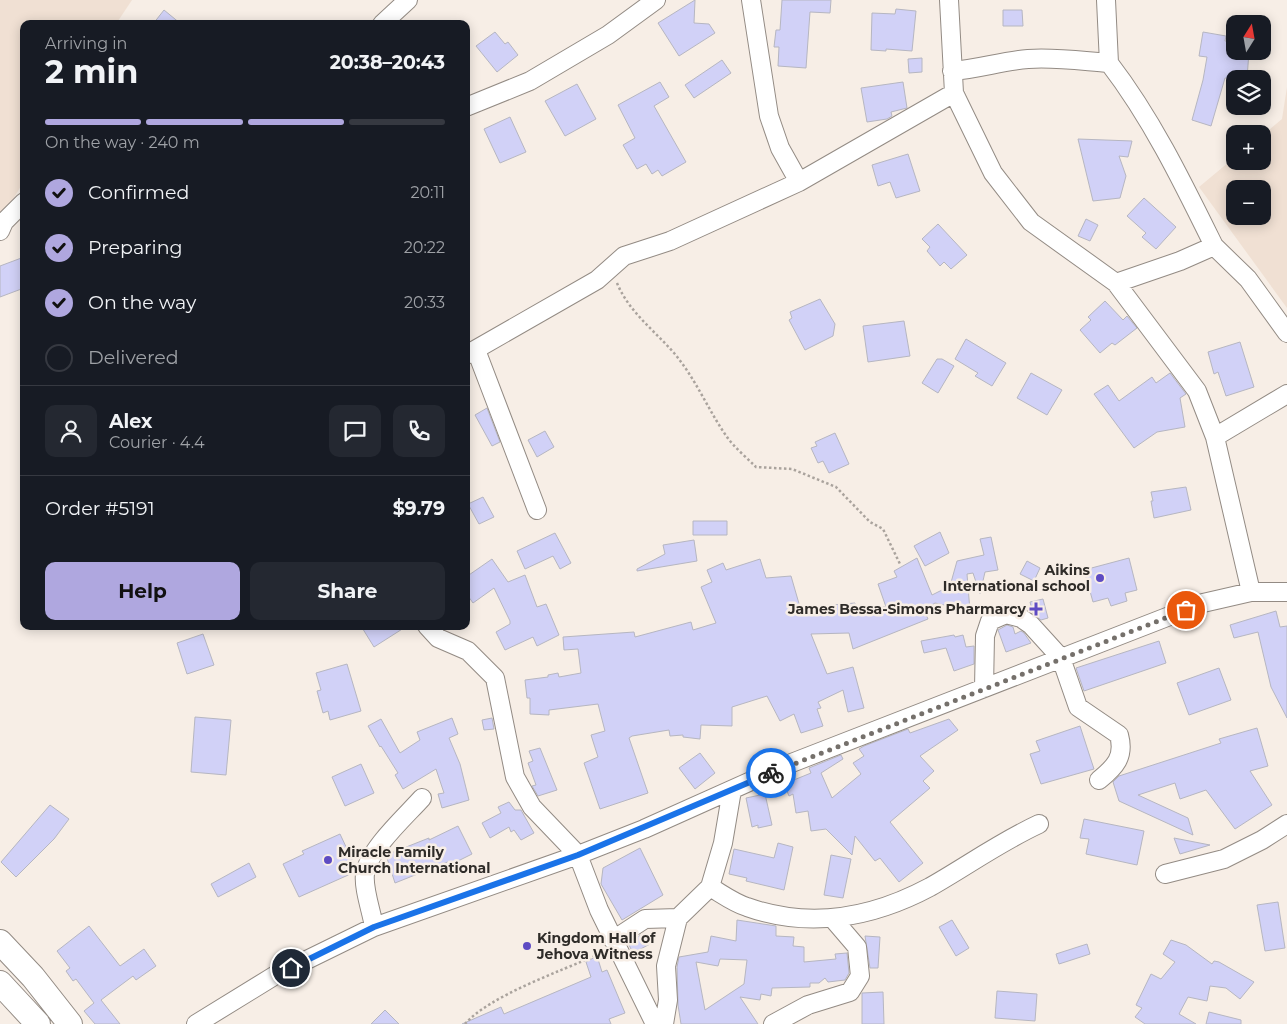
<!DOCTYPE html>
<meta charset="utf-8">
<style>
:root{--surface:#171b24;--page:#242831;--text:#f1f3f6;--muted:#9ea1a6;--line:#363941;--accent:#afa7df}
body{margin:0;font-family:Montserrat,sans-serif;background:var(--page);color:var(--text);height:100vh;display:flex;flex-direction:column;font-size:19px;white-space:nowrap}
*{box-sizing:border-box;margin:0}
p{font-size:16px;color:var(--muted)}
.icon{flex:none;width:28px;height:28px;fill:none;stroke:currentColor;stroke-width:2;stroke-linecap:round;stroke-linejoin:round}
.map{position:relative;flex:1;overflow:hidden}
.sheet{position:absolute;left:20px;top:20px;width:450px;height:610px;display:flex;flex-direction:column;background:var(--surface);border-radius:10px;box-shadow:0 2px 12px #0003}
.sheet>*{flex:none}
.needle{width:32px;rotate:11deg}
.tools{position:absolute;left:1226px;top:15px;display:grid;gap:10px}
.tools a{display:grid;place-items:center;width:45px;height:45px;border-radius:10px;background:var(--surface);box-shadow:0 2px 12px #0003;font-size:25px}
.pin{position:absolute;display:grid;place-items:center;width:42px;height:42px;color:#fff;margin:-21px;border:2px solid #fff;border-radius:50%;box-shadow:0 1px 5px #0007}
.courier{position:absolute;display:grid;place-items:center;width:50px;height:50px;margin:-25px;border:4px solid #1a73e8;border-radius:50%;background:#fff;color:#222;box-shadow:0 1px 6px #0007}
.headline em{font-style:normal;font-weight:700}
.headline div{display:flex;flex-direction:column-reverse}
.headline{display:flex;align-items:center;justify-content:space-between;height:85px;padding:0 25px}
h1{font-size:32px;font-weight:700;line-height:38px}
.bar{display:grid;grid-template-columns:repeat(4,1fr);gap:8px 5px;align-content:center;height:60px;padding:0 25px}
.bar i{height:6px;border-radius:4px;background:var(--line)}
.bar .selected{background:var(--accent)}
.bar p{grid-column:span 4}
.line{display:flex;align-items:center;gap:12px;padding:0 25px;border-top:1px solid var(--line)}
.line div{flex:1}
.round{display:grid;place-items:center;flex:none;width:52px;height:52px;border-radius:10px;background:var(--page)}
ol{padding:0 25px;list-style:none}
li{display:flex;align-items:center;gap:15px;height:55px}
li p{margin-inline-start:auto}
li .icon{padding:5px;border-radius:50%;background:var(--accent);color:#111;stroke-width:4}
li:last-child{color:var(--muted)}
li i{width:28px;height:28px;border:2px solid var(--line);border-radius:50%}
.button{display:flex;gap:10px;margin-top:auto;padding:10px 25px}
.button a{flex:1;height:58px;border-radius:10px;background:var(--accent);color:#111;font-size:20px;font-weight:700;line-height:58px;text-align:center}
.button a+a{background:var(--page);color:var(--text)}
.map>svg:first-child{display:block}
.built{fill:#f0e0d3;fill-rule:evenodd}
.building{fill:#d1d1f7;stroke:#b6b6c1;fill-rule:evenodd}
.lines{fill:none;stroke-linecap:round;stroke-linejoin:round}
.street-casing{stroke:#938b84;stroke-width:20}
.secondary-casing{stroke:#938b84;stroke-width:26}
.path{stroke:#aaa39d;stroke-width:2.5;stroke-dasharray:2.5 2.5;stroke-linecap:butt}
.street{stroke:#fff;stroke-width:18}
.secondary{stroke:#fff;stroke-width:24}
.done{stroke:#75706b;stroke-width:5;stroke-dasharray:0 9}
.route{stroke:#1a73e8;stroke-width:6}
.poi-dot{fill:#5e4bc3;stroke:#f7eee6;stroke-width:2}
.labels{text-anchor:middle;stroke-width:5;stroke-linejoin:round;paint-order:stroke}
.poi-label{font-size:14px;font-weight:bold;fill:#2f2c29;stroke:#f7eee6;text-anchor:end}
</style>
<div class="map">
<svg width="1287" height="1024" viewBox="0 0 1287 1024">
<rect width="100%" height="100%" fill="#f7eee6"/>
<path class="built" d="M 0,0 L 132,0 L 116,24 L 24,24 L 24,181 L 0,221 Z
M 1287,87 L 1287,308 L 1199,187 L 1235,157 L 1235,161 L 1262,161 L 1263,135 L 1282,119 ZM 1235,189 L 1262,189 L 1262,216 L 1235,216 Z"/>
<path class="building" d="M 695,0 L 694,23 L 709,24 L 715,33 L 679,56 L 658,23 Z
M 782,0 L 831,0 L 830,13 L 810,12 L 806,68 L 778,66 L 779,47 L 774,47 L 776,30 L 780,30 Z
M 896,9 L 916,11 L 912,51 L 886,49 L 886,51 L 871,50 L 872,13 L 895,14 Z
M 164,10 L 181,24 L 153,24 Z
M 1003,10 L 1022,10 L 1023,26 L 1003,26 Z
M 495,32 L 505,44 L 508,42 L 518,55 L 497,72 L 476,46 Z
M 1203,32 L 1226,36 L 1225,41 L 1235,42 L 1235,51 L 1249,51 L 1247,79 L 1225,78 L 1211,126 L 1192,120 L 1203,80 L 1207,57 L 1199,56 Z
M 922,58 L 922,72 L 909,73 L 908,59 Z
M 722,60 L 731,73 L 694,98 L 685,85 Z
M 660,82 L 669,97 L 654,106 L 686,162 L 662,176 L 658,170 L 652,174 L 646,164 L 637,169 L 623,145 L 635,138 L 618,105 Z
M 903,82 L 907,108 L 891,112 L 892,116 L 887,119 L 867,122 L 861,88 Z
M 577,84 L 596,119 L 565,136 L 545,101 Z
M 510,117 L 526,152 L 500,163 L 484,129 Z
M 1078,139 L 1132,141 L 1128,157 L 1119,156 L 1126,176 L 1120,198 L 1093,201 Z
M 908,154 L 920,191 L 896,198 L 890,182 L 878,186 L 872,165 Z
M 1144,198 L 1176,227 L 1156,249 L 1142,237 L 1146,233 L 1127,216 Z
M 1086,219 L 1098,225 L 1090,241 L 1078,236 Z
M 938,224 L 967,255 L 951,269 L 944,262 L 940,266 L 927,251 L 930,247 L 922,239 Z
M 24,257 L 24,288 L 0,297 L 0,266 Z
M 820,299 L 835,324 L 833,336 L 805,350 L 789,320 L 792,318 L 790,312 Z
M 1105,301 L 1123,320 L 1127,316 L 1137,328 L 1115,345 L 1112,343 L 1100,353 L 1080,330 L 1091,320 L 1088,317 Z
M 904,321 L 910,356 L 868,362 L 863,326 Z
M 966,339 L 1006,363 L 992,386 L 975,376 L 978,373 L 955,359 Z
M 1240,342 L 1254,387 L 1226,396 L 1218,372 L 1214,374 L 1208,352 Z
M 937,359 L 942,359 L 954,366 L 938,393 L 922,383 Z
M 1031,373 L 1062,390 L 1047,415 L 1017,398 Z
M 1170,373 L 1186,394 L 1180,398 L 1185,427 L 1157,432 L 1134,448 L 1094,394 L 1108,385 L 1119,401 L 1152,377 L 1156,383 Z
M 487,408 L 500,442 L 492,446 L 475,415 Z
M 545,431 L 554,447 L 537,457 L 528,440 Z
M 835,433 L 849,464 L 829,473 L 823,461 L 818,463 L 811,448 L 817,446 L 815,442 Z
M 1186,487 L 1191,510 L 1154,518 L 1151,501 L 1153,501 L 1151,492 Z
M 483,497 L 494,517 L 479,524 L 468,504 Z
M 693,521 L 727,521 L 727,535 L 693,535 Z
M 940,532 L 949,553 L 925,566 L 914,546 Z
M 555,533 L 571,563 L 560,569 L 553,556 L 525,569 L 517,551 Z
M 991,537 L 998,570 L 985,572 L 980,594 L 973,573 L 967,574 L 970,611 L 935,603 L 924,610 L 928,619 L 853,649 L 849,633 L 811,634 L 827,674 L 853,667 L 864,708 L 848,712 L 843,690 L 818,702 L 821,708 L 817,709 L 823,726 L 801,733 L 794,714 L 780,721 L 767,696 L 732,707 L 732,726 L 701,725 L 700,739 L 683,737 L 683,735 L 670,736 L 669,730 L 632,736 L 629,738 L 648,793 L 600,809 L 584,763 L 598,757 L 591,735 L 605,731 L 598,704 L 549,710 L 549,715 L 530,714 L 530,698 L 527,698 L 525,680 L 548,677 L 548,675 L 558,673 L 559,677 L 581,673 L 578,649 L 564,650 L 563,637 L 634,632 L 635,637 L 691,622 L 693,630 L 716,623 L 701,587 L 712,582 L 707,570 L 723,563 L 726,570 L 760,559 L 766,578 L 791,576 L 802,614 L 821,610 L 821,606 L 855,603 L 855,607 L 886,607 L 878,584 L 897,577 L 894,571 L 917,558 L 932,595 L 950,586 L 957,561 L 984,555 L 980,539 Z
M 694,540 L 697,561 L 637,571 L 637,569 L 665,554 L 663,545 Z
M 1129,558 L 1137,590 L 1125,593 L 1127,601 L 1111,606 L 1108,598 L 1093,602 L 1084,570 Z
M 492,559 L 508,582 L 525,575 L 537,607 L 546,604 L 559,635 L 537,646 L 533,637 L 505,650 L 496,632 L 510,624 L 510,621 L 494,588 L 473,603 L 466,593 L 466,577 Z
M 1027,561 L 1040,568 L 1034,581 L 1020,574 Z
M 1043,599 L 1048,618 L 1041,620 L 1033,614 L 1030,602 Z
M 1276,611 L 1280,627 L 1287,626 L 1287,718 L 1271,687 L 1258,632 L 1234,638 L 1230,625 Z
M 1007,625 L 1013,627 L 1015,634 L 1021,631 L 1024,633 L 1031,643 L 1006,652 L 998,630 Z
M 361,626 L 407,626 L 374,647 Z
M 203,634 L 214,665 L 187,674 L 177,643 Z
M 954,635 L 955,637 L 963,635 L 966,647 L 974,646 L 974,664 L 954,671 L 946,648 L 924,653 L 921,641 Z
M 1159,641 L 1166,663 L 1084,691 L 1076,668 Z
M 347,664 L 361,711 L 330,720 L 328,711 L 323,713 L 317,691 L 321,690 L 316,673 Z
M 1219,668 L 1231,700 L 1189,715 L 1177,683 Z
M 195,717 L 231,720 L 226,775 L 191,772 Z
M 452,718 L 458,734 L 449,738 L 460,764 L 469,800 L 442,808 L 438,794 L 444,793 L 436,769 L 403,789 L 395,775 L 398,773 L 381,746 L 380,747 L 368,726 L 381,719 L 400,753 L 420,740 L 417,732 Z
M 492,718 L 494,729 L 484,730 L 482,720 Z
M 949,719 L 958,730 L 920,756 L 934,771 L 923,781 L 930,788 L 890,822 L 923,863 L 899,882 L 880,858 L 875,861 L 855,836 L 852,855 L 826,829 L 811,831 L 808,811 L 796,813 L 793,794 L 789,796 L 784,784 L 811,773 L 809,768 L 841,755 L 843,759 L 821,773 L 832,798 L 861,774 L 853,763 L 864,756 L 859,749 L 864,746 L 908,729 L 910,733 Z
M 1080,726 L 1094,769 L 1041,784 L 1030,754 L 1040,751 L 1036,741 Z
M 1257,728 L 1268,766 L 1250,771 L 1272,805 L 1235,829 L 1206,790 L 1180,799 L 1175,783 L 1138,795 L 1188,818 L 1193,835 L 1119,801 L 1113,782 L 1119,776 L 1221,743 L 1219,739 Z
M 540,748 L 557,790 L 538,796 L 532,786 L 536,785 L 528,763 L 533,761 L 529,751 Z
M 700,753 L 715,773 L 695,789 L 679,768 Z
M 361,764 L 374,793 L 345,806 L 332,777 Z
M 765,794 L 772,825 L 758,828 L 758,825 L 752,827 L 746,798 Z
M 509,802 L 515,810 L 521,810 L 534,833 L 521,840 L 514,830 L 511,832 L 509,827 L 490,838 L 482,823 L 501,813 L 498,807 Z
M 50,805 L 69,819 L 54,839 L 16,877 L 1,862 Z
M 1084,819 L 1144,831 L 1137,865 L 1086,854 L 1089,839 L 1080,838 Z
M 458,826 L 472,854 L 452,864 L 450,861 L 395,883 L 386,855 L 429,838 L 429,840 Z
M 340,834 L 356,868 L 355,872 L 299,897 L 283,864 L 304,854 L 302,851 Z
M 1174,838 L 1210,845 L 1180,854 Z
M 778,843 L 793,847 L 784,890 L 746,881 L 747,878 L 729,874 L 734,849 L 774,858 Z
M 640,848 L 663,895 L 622,920 L 601,884 L 603,868 Z
M 831,855 L 851,859 L 843,898 L 824,895 Z
M 249,863 L 256,877 L 218,897 L 211,884 Z
M 1278,902 L 1285,948 L 1265,951 L 1257,905 Z
M 737,920 L 776,926 L 776,936 L 794,937 L 793,946 L 804,947 L 804,962 L 836,959 L 835,954 L 847,953 L 849,973 L 845,980 L 828,982 L 825,978 L 819,983 L 810,983 L 810,987 L 772,988 L 771,996 L 761,994 L 760,1000 L 740,997 L 758,1024 L 681,1024 L 678,1005 L 677,967 L 679,957 L 708,952 L 711,936 L 736,941 ZM 720,959 L 747,960 L 744,984 L 705,1010 L 696,962 L 718,966 Z
M 952,920 L 969,948 L 956,956 L 939,927 Z
M 89,926 L 120,966 L 144,949 L 156,966 L 136,980 L 133,976 L 101,1000 L 120,1024 L 95,1024 L 84,1011 L 94,1003 L 76,979 L 73,981 L 66,971 L 70,968 L 57,951 Z
M 644,933 L 650,944 L 633,953 L 628,943 Z
M 865,936 L 880,937 L 878,968 L 870,968 Z
M 1171,940 L 1186,945 L 1212,964 L 1214,961 L 1219,962 L 1254,982 L 1240,999 L 1226,988 L 1210,986 L 1207,1001 L 1188,997 L 1179,1014 L 1196,1024 L 1145,1024 L 1135,1017 L 1142,1008 L 1136,1005 L 1151,974 L 1161,979 L 1175,962 L 1163,954 Z
M 1087,944 L 1090,954 L 1059,964 L 1056,954 Z
M 597,956 L 602,972 L 607,970 L 625,1013 L 609,1019 L 611,1024 L 462,1024 L 501,1007 L 504,1014 L 591,977 L 586,962 Z
M 997,991 L 1037,994 L 1035,1021 L 995,1018 Z
M 883,992 L 884,1024 L 862,1024 L 862,993 Z
M 385,1010 L 399,1024 L 371,1024 Z
M 1209,1012 L 1241,1020 L 1241,1024 L 1206,1024 Z"/>
<g class="lines">
<g class="street-casing">
<path id="street" d="M 751,0 L 769,116 L 780,148 L 799,182
M 949,0 L 954,93 L 993,173 L 1031,222 L 1116,283 L 1197,391 L 1215,437 L 1251,592
M 1106,0 L 1109,63
M 382,24 L 408,0
M 952,71 C 978,69 1003,61 1028,59 C 1055,57 1082,61 1109,63 C 1152,119 1183,183 1214,246
M 466,107 L 530,81 L 608,35 L 656,0
M 0,231 L 4,222 L 24,202
M 1116,283 L 1180,261 L 1214,246 L 1248,279 L 1287,333
M 476,350 L 537,510
M 466,355 L 597,280 L 624,256 L 670,241 L 799,182 L 954,93
M 1215,437 L 1287,394
M 984,688 L 985,636 L 990,621 L 1006,614 L 1021,618 L 1031,625 L 1061,658 L 1078,707 L 1119,735 C 1125,757 1115,767 1099,780
M 1165,874 L 1224,859 L 1262,840 L 1287,824
M 710,887 C 722,894 734,903 747,907 C 809,929 872,918 930,887 C 967,866 1000,842 1039,824
M 374,927 C 372,913 363,888 365,874 C 368,850 406,816 422,798
M 613,940 L 645,919 L 678,918 L 710,887 L 723,843 L 732,790
M 196,1024 L 274,976 L 374,927 L 578,855 L 532,807 L 515,777 L 495,678 L 468,651 L 438,638 L 427,626
M 655,1024 L 599,910 L 578,855 L 644,829 L 789,764 L 1203,603 L 1251,592 L 1287,592
M 664,1024 L 668,1000 L 666,966 L 678,918
M 773,1024 L 808,1005 L 850,992 L 860,976 L 857,947 L 833,919"/>
</g>
<g class="secondary-casing">
<path id="secondary" d="M 0,942 L 33,977 L 70,1024
M 0,983 L 38,1024"/>
</g>
<path class="path" d="M 617,283 C 629,312 654,330 674,353 C 696,379 708,410 727,437 C 735,448 747,458 756,467 L 792,469 L 836,487 L 870,522 L 883,529 L 900,564
M 465,1024 C 489,996 561,971 597,955 L 601,951"/>
<use href="#street" class="street"/>
<use href="#secondary" class="secondary"/>
</g>
<g class="lines">
<path class="done" d="M 771,773 L 1186,610"/>
<path class="route" d="M 291,968 L 374,927 L 578,855 L 771,773"/>
</g>
<g class="poi-dot">
<circle cx="1100" cy="578" r="5"/>
<path d="M1033.5 601.5h5v5h5v5h-5v5h-5v-5h-5v-5h5z"/>
<circle cx="328" cy="860" r="5"/>
<circle cx="527" cy="946" r="5"/>
</g>
<g class="labels">
<g class="poi-label">
<text x="1090" y="575">Aikins<tspan x="1090" dy="16">International school</tspan></text>
<text x="1026" y="614">James Bessa-Simons Pharmarcy</text>
<text x="338" y="857" text-anchor="start">Miracle Family<tspan x="338" dy="16">Church International</tspan></text>
<text x="537" y="943" text-anchor="start">Kingdom Hall of<tspan x="537" dy="16">Jehova Witness</tspan></text>
</g>
</g>
</svg>
<div class="tools">
<a><svg class="needle" viewBox="-14 -14 28 28"><path d="M0-13l5 13h-10z" fill="#e53935"/><path d="M0 13l5-13h-10z" fill="#9ea1a6"/></svg></a>
<a><svg class="icon" aria-label="layers" viewBox="0 0 24 24"><path d="M12 4l9 5-9 5-9-5zM3 14l9 5 9-5"/></svg></a>
<a>+</a>
<a>−</a>
</div>
<div class="pin" style="left:1186px;top:610px;background:#ea580c"><svg class="icon" aria-label="bag" viewBox="0 0 24 24"><path d="M5 8h14l-1 12H6zM9 8a3 3 0 0 1 6 0"/></svg></div>
<div class="pin" style="left:291px;top:968px;background:#1f2937"><svg class="icon" aria-label="home" viewBox="0 0 24 24"><path d="M3 11l9-7 9 7M6 9v11h12V9"/></svg></div>
<div class="courier" style="left:771px;top:773px"><svg class="icon" aria-label="bike" viewBox="0 0 24 24"><circle cx="6" cy="16" r="4"/><circle cx="18" cy="16" r="4"/><path d="M6 16l4-8h5l3 8M10 8l3 8H6M13 5h3"/></svg></div>
<section class="sheet">
<div class="headline"><div><h1>2 min</h1><p>Arriving in</p></div><em>20:38–20:43</em></div>
<div class="bar"><i class="selected"></i><i class="selected"></i><i class="selected"></i><i></i><p>On the way · 240 m</p></div>
<ol>
<li><svg class="icon" aria-label="check" viewBox="0 0 24 24"><path d="M5 12l5 5 9-10"/></svg>Confirmed<p>20:11</p></li>
<li><svg class="icon" aria-label="check" viewBox="0 0 24 24"><path d="M5 12l5 5 9-10"/></svg>Preparing<p>20:22</p></li>
<li><svg class="icon" aria-label="check" viewBox="0 0 24 24"><path d="M5 12l5 5 9-10"/></svg>On the way<p>20:33</p></li>
<li><i></i>Delivered</li>
</ol>
<div class="line" style="height:90px"><a class="round"><svg class="icon" aria-label="person" viewBox="0 0 24 24"><circle cx="12" cy="8" r="4"/><path d="M4 21q1-7 8-7t8 7"/></svg></a><div><b>Alex</b><p>Courier · 4.4</p></div><a class="round"><svg class="icon" aria-label="chat" viewBox="0 0 24 24"><path d="M4 5h16v11H9l-5 4z"/></svg></a><a class="round"><svg class="icon" aria-label="phone" viewBox="0 0 24 24"><path d="M5 4h4l2 5-3 2q2 4 5 5l2-3 5 2v4C11 20 4 13 5 4z"/></svg></a></div>
<div class="line" style="height:65px"><div>Order #5191</div><b>$9.79</b></div>
<div class="button"><a>Help</a><a>Share</a></div>
</section>
</div>
